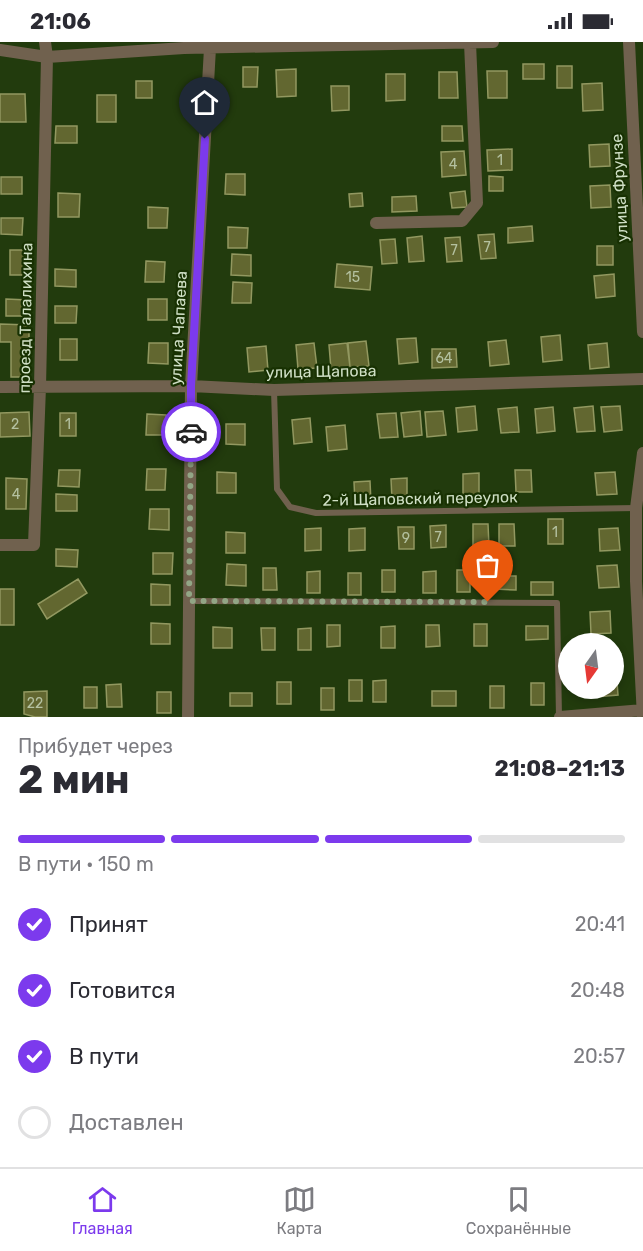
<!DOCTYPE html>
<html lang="ru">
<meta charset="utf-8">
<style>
:root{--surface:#fff;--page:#f7f7f7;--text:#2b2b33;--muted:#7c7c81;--line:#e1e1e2;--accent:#7c3aed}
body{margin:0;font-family:Rubik,sans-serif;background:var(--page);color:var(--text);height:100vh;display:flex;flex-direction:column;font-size:22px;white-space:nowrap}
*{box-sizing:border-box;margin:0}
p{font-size:20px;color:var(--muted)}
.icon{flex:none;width:33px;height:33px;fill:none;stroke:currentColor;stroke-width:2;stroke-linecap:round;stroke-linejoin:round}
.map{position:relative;height:675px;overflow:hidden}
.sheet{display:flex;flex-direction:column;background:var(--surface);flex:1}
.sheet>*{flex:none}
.needle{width:39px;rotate:194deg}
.buttons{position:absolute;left:558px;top:591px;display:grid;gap:12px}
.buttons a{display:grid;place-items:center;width:66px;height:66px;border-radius:50%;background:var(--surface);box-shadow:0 3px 9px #0003;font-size:30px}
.pin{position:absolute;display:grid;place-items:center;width:51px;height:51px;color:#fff;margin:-62px -26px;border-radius:50% 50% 50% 0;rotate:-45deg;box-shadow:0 0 6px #0007}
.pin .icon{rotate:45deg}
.courier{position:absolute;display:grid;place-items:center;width:60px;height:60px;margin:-30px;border:4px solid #7c3aed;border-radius:50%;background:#fff;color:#222;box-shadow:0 2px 8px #0007}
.head em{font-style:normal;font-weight:700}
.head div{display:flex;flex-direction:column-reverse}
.head{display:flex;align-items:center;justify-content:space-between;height:102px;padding:0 18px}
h1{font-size:39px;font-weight:700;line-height:45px}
.bar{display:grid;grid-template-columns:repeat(4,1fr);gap:9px 6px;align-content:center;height:72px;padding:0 18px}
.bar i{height:8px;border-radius:4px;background:var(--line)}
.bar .on{background:var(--accent)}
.bar p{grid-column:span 4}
ol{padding:0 18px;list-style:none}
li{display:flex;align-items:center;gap:18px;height:66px}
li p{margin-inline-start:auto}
li .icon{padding:6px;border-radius:50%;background:var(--accent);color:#fff;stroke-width:4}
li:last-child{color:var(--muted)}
li i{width:33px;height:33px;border:3px solid var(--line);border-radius:50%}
.status{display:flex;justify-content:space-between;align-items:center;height:42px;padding:0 30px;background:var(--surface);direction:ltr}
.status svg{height:16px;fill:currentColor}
.menu{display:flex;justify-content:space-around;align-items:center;height:84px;border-top:2px solid var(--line);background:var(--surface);font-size:16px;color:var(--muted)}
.menu a{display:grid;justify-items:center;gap:3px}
.menu .on{color:var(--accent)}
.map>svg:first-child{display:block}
.building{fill:#626730;stroke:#929860;stroke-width:1.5}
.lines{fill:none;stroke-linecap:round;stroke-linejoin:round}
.service{stroke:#70614e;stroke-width:6}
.minor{stroke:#70614e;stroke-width:12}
.done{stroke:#92a685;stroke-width:6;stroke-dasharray:0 10.8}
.route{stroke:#7c3aed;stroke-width:8}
.labels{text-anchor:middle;stroke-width:4.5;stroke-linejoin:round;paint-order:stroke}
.number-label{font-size:14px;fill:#b4c1a0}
.street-label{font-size:16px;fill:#cfdfc5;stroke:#183102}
</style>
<div class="status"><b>21:06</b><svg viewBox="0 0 49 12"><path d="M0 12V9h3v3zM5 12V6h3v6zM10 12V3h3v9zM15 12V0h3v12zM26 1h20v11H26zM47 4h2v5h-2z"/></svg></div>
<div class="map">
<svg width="643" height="675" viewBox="0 0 643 675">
<rect width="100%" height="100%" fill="#223b0d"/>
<path class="building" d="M 523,22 L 544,22 L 544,37 L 523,37 Z
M 557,24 L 572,24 L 572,46 L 557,46 Z
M 243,25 L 258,25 L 257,45 L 243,45 Z
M 296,27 L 296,54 L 277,55 L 276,28 Z
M 487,29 L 507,29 L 507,56 L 488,56 Z
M 439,30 L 457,30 L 458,56 L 439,56 Z
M 386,32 L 405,32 L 405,58 L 386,59 Z
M 136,39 L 152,39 L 152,56 L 136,56 Z
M 602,41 L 603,68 L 583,69 L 582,42 Z
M 331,44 L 349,44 L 349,68 L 332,69 Z
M 0,52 L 25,52 L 26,80 L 0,80 Z
M 97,53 L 116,53 L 116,80 L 97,80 Z
M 56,84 L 77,84 L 77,101 L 55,101 Z
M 442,84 L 462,84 L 463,99 L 442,99 Z
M 609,102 L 610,124 L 590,125 L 589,103 Z
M 512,107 L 512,128 L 488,129 L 487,108 Z
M 464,109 L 466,133 L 442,135 L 441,110 Z
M 226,132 L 245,132 L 245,153 L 225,152 Z
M 489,134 L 503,135 L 503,149 L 489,149 Z
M 1,135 L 22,135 L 22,152 L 1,152 Z
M 610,143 L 611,165 L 591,166 L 590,144 Z
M 465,149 L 467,165 L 452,166 L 450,151 Z
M 58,151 L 80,152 L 79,175 L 58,175 Z
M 362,151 L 363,164 L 350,165 L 349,152 Z
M 416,154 L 417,169 L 392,170 L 392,155 Z
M 148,165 L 168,166 L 167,186 L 148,186 Z
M 1,176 L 23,176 L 22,193 L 1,192 Z
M 532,184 L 533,199 L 508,201 L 508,186 Z
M 228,185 L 248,186 L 247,206 L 228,206 Z
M 494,192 L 496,216 L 481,217 L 478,193 Z
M 422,194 L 424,219 L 409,220 L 407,196 Z
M 460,195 L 462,219 L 447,220 L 445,196 Z
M 395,197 L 397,221 L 382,222 L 380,198 Z
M 597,204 L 613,204 L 613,223 L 597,223 Z
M 10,208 L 25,208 L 25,233 L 10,233 Z
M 232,212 L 251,213 L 251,234 L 231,233 Z
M 146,219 L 165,220 L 164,240 L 145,240 Z
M 337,222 L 372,225 L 370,248 L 335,245 Z
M 55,227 L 76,228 L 76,245 L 55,244 Z
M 614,232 L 615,254 L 596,256 L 594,234 Z
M 233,240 L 252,241 L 251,261 L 232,261 Z
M 6,257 L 28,258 L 27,274 L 6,274 Z
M 148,257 L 167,257 L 167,278 L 148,278 Z
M 55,264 L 77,264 L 76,281 L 55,281 Z
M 0,282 L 29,283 L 29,335 L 11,335 L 11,300 L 0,300 Z
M 560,293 L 562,318 L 543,320 L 541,295 Z
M 416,296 L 418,320 L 399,322 L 397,297 Z
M 60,297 L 77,297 L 77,318 L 60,318 Z
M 506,298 L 509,322 L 490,324 L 488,300 Z
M 366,299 L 369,324 L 350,325 L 348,301 Z
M 149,301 L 168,301 L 168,322 L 148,321 Z
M 314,301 L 317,326 L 298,327 L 296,303 Z
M 347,301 L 350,325 L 331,327 L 329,303 Z
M 607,301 L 609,325 L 590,327 L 588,303 Z
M 266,304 L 268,328 L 249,330 L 247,306 Z
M 432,307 L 456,307 L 457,325 L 432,326 Z
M 475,364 L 477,388 L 458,390 L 456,366 Z
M 593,364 L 595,389 L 577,390 L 574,366 Z
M 620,364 L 622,388 L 604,390 L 601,365 Z
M 517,365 L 519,390 L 501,391 L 498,367 Z
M 553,365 L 555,389 L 537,391 L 535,367 Z
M 420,369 L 422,393 L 404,395 L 401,371 Z
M 443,369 L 446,393 L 427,395 L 425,370 Z
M 29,370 L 30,394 L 0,395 L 0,371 Z
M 60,371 L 76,371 L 76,394 L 60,394 Z
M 396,371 L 398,395 L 380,396 L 377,372 Z
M 147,372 L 166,373 L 166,393 L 146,393 Z
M 310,376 L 312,400 L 294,402 L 292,378 Z
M 226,382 L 245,382 L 245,403 L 226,402 Z
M 345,383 L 347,407 L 328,409 L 326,385 Z
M 147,427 L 166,427 L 165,448 L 146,448 Z
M 59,428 L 80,428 L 79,445 L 58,444 Z
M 515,428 L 531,428 L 532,450 L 516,450 Z
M 217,430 L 236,431 L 236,451 L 217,451 Z
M 615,430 L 617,452 L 597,453 L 595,431 Z
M 479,431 L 479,453 L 463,453 L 463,432 Z
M 6,436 L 27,437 L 26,467 L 6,467 Z
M 407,436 L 407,458 L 392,458 L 391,437 Z
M 370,439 L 371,461 L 355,461 L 354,440 Z
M 56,452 L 77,453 L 77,469 L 56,469 Z
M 150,467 L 169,467 L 169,488 L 149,487 Z
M 548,477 L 563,477 L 563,502 L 548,502 Z
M 473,482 L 488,482 L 489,504 L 473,504 Z
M 499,482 L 514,482 L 515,504 L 499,504 Z
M 446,483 L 446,505 L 431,506 L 430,484 Z
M 398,485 L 414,485 L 414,507 L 399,507 Z
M 321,486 L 321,508 L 305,509 L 305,487 Z
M 365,486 L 365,508 L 349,509 L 349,487 Z
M 618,486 L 620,508 L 600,509 L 599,487 Z
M 226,490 L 245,491 L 245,511 L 226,511 Z
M 56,507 L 78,508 L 77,525 L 56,524 Z
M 153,511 L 173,511 L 172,532 L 153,532 Z
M 227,522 L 246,523 L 246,544 L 226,543 Z
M 617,523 L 619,545 L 599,546 L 597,524 Z
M 263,526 L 276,526 L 277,548 L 263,548 Z
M 382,528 L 395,528 L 395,550 L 382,550 Z
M 457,528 L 470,528 L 470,550 L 457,550 Z
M 320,529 L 320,551 L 307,551 L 307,530 Z
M 436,529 L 436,551 L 423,551 L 423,530 Z
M 348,531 L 361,531 L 361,553 L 348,553 Z
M 495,534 L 516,534 L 516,548 L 494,547 Z
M 78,537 L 87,551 L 47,577 L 38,562 Z
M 531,540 L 553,540 L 553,553 L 531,553 Z
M 151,542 L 170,543 L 170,563 L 151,563 Z
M 0,547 L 14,547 L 14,583 L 0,583 Z
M 610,569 L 611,591 L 591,592 L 590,570 Z
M 151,581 L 170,582 L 170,602 L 151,602 Z
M 474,582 L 487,582 L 487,604 L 474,604 Z
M 327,583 L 340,583 L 340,604 L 327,605 Z
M 426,583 L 439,583 L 440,604 L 426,605 Z
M 395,584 L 395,606 L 381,606 L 381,585 Z
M 526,584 L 548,584 L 548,597 L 526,598 Z
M 213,585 L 232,586 L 232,606 L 213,606 Z
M 261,586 L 275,586 L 275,608 L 262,608 Z
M 311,586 L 311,608 L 298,608 L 298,587 Z
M 349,638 L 362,638 L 362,659 L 349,659 Z
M 386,638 L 386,660 L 373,660 L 373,639 Z
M 277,640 L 291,640 L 291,662 L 277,662 Z
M 614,640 L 617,640 L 618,653 L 596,655 L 595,646 L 614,646 Z
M 531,641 L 544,641 L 544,663 L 531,663 Z
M 121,642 L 122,665 L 107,665 L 106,643 Z
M 490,644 L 504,644 L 504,666 L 490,666 Z
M 84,645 L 97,645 L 97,666 L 84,666 Z
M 321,646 L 334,646 L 334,668 L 321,668 Z
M 47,649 L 47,675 L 35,675 L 24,672 L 24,650 Z
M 432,649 L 456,649 L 456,664 L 432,664 Z
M 157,650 L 171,650 L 171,671 L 157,671 Z
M 230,651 L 252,651 L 252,664 L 230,664 Z"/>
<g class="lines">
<path class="service" d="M 274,348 L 277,447 L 290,465 L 316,471 L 636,466
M 189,559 L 557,561 L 559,675"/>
<path class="minor" d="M 629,0 L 643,290
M 0,8 L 47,15 L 184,6 L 493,0
M 376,181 L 462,179 L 477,161 L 470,1
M 0,345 L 191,344 L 274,348 L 643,337
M 0,503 L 34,503 L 40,345 L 47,15 L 45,0
M 188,675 L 191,344 L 210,6
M 560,675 L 643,668
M 643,675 L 636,539 L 636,466 L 643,411"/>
</g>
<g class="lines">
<path class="done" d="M 191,390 L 189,559 L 488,560"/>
<path class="route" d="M 191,390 L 191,344 L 205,97"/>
</g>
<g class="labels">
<g class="number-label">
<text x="500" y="123">1</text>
<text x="453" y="127">4</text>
<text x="487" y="210">7</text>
<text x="454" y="213">7</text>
<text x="353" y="240">15</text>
<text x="444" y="321">64</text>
<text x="15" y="387">2</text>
<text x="68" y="387">1</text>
<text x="16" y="457">4</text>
<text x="555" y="495">1</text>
<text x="438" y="500">7</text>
<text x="406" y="501">9</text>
<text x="35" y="666">22</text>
</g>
<g class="street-label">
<text transform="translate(619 146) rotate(-93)" y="6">улица Фрунзе</text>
<text transform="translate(25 276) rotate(-89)" y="6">проезд Талалихина</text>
<text transform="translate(178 286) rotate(-87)" y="6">улица Чапаева</text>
<text transform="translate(321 329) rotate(-1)" y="6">улица Щапова</text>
<text transform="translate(420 456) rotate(-1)" y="6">2-й Щаповский переулок</text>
</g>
</g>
</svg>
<div class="buttons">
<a><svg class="needle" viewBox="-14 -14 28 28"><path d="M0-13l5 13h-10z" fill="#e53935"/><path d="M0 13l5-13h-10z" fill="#7c7c81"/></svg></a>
</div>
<div class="pin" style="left:488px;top:560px;background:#ea580c"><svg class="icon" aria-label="bag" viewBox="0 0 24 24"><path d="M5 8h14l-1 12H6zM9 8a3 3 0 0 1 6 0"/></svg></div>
<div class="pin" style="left:205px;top:97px;background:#1f2937"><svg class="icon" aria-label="home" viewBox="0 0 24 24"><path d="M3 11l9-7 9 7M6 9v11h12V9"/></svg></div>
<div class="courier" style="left:191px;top:390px"><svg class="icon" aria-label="car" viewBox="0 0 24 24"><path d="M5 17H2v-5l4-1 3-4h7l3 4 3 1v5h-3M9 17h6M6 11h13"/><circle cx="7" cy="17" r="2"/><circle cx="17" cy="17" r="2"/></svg></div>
</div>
<section class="sheet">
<div class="head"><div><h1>2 мин</h1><p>Прибудет через</p></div><em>21:08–21:13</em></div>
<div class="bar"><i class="on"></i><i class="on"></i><i class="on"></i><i></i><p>В пути · 150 m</p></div>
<ol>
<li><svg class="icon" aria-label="check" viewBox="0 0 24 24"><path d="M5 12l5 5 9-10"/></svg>Принят<p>20:41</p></li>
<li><svg class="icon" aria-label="check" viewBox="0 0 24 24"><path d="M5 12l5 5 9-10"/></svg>Готовится<p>20:48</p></li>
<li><svg class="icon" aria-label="check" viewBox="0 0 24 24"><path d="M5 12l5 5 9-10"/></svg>В пути<p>20:57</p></li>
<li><i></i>Доставлен</li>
</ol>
</section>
<nav class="menu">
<a class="on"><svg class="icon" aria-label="home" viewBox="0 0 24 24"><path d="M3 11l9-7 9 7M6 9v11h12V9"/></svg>Главная</a>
<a><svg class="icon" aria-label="map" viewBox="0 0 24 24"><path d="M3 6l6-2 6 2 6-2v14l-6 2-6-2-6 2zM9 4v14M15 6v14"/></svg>Карта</a>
<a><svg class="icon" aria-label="saved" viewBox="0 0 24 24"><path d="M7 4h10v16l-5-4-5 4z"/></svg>Сохранённые</a>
</nav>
